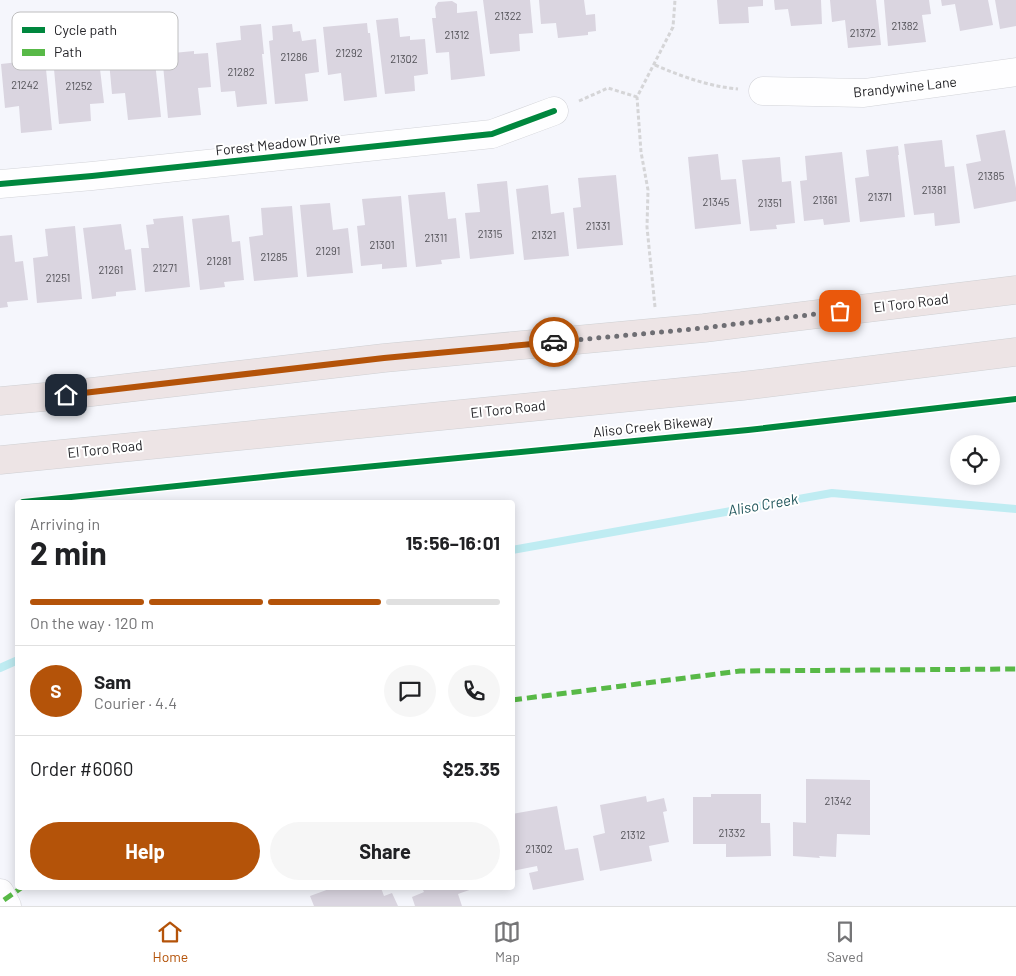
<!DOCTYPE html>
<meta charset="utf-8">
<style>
:root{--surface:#fff;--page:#f6f6f6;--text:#202124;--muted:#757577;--line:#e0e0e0;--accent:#b45309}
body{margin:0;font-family:Barlow,sans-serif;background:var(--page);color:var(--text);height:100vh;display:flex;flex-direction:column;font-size:19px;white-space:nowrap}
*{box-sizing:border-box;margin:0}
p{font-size:16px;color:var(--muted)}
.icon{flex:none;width:28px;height:28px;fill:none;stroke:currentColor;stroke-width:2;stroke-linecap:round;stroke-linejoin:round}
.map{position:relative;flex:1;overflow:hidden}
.details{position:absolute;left:15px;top:500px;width:500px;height:390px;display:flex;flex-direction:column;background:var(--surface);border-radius:5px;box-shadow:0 2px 12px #0003}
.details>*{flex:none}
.tools{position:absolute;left:950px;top:435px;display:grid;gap:10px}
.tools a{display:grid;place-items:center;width:50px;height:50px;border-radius:50%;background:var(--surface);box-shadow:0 2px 12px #0003;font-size:25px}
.pin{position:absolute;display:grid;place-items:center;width:42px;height:42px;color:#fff;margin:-21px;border-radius:10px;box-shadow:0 2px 8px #0006}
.courier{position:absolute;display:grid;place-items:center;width:50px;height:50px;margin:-25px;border:4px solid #b45309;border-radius:50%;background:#fff;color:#222;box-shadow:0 1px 6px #0007}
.summary em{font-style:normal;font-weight:700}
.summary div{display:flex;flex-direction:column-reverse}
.summary{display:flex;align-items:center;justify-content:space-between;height:85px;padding:0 15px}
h1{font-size:32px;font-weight:700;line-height:38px}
.bar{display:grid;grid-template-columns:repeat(4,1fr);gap:8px 5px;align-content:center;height:60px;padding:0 15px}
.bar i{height:6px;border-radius:4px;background:var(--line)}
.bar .active{background:var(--accent)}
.bar p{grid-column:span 4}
.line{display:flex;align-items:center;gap:12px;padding:0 15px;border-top:1px solid var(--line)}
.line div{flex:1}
.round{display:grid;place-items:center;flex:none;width:52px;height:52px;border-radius:26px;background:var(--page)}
.action{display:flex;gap:10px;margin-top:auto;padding:10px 15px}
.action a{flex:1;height:58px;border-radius:30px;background:var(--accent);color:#fff;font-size:20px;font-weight:700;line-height:58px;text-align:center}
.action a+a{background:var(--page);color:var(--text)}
.menu{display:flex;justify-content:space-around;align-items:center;height:70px;border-top:1px solid var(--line);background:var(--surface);font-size:14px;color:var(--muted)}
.menu a{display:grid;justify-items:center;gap:2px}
.menu .active{color:var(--accent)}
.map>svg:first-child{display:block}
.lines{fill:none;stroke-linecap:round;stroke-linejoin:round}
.stream{stroke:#bfecf2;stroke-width:8}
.building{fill:#dad5e0}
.minor-casing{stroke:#d3d4d9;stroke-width:29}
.major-casing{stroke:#cfd0d3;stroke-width:29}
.path{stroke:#d5d5d7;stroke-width:3;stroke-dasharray:4 2.5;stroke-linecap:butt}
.minor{stroke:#fefeff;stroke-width:28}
.major{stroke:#ede4e5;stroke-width:28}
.quiet{stroke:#58b947;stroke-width:5;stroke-dasharray:10 5;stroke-linecap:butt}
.cycleway-casing{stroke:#fff;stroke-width:9}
.cycleway{stroke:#00873e;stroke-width:6}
.done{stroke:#6e6e73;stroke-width:5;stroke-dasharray:0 9}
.route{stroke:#b45309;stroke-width:6}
.labels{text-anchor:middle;stroke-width:4;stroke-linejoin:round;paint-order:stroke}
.number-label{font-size:11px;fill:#525157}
.street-label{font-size:14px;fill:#252529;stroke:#fff}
.water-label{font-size:15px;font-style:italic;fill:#21565c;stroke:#fff}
.key{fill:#fff;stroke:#bebebf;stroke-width:1}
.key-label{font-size:14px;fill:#252529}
</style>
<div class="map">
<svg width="1016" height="906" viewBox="0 0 1016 906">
<rect width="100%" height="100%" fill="#f5f6fc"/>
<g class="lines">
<path class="stream" d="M 512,550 L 832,493 L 1016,509
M 0,668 L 18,660"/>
</g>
<path class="building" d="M 483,0 L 530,0 L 533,33 L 519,34 L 520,51 L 490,54 Z
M 539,0 L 584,0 L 586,15 L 595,14 L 596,31 L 588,32 L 588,35 L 558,38 L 556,23 L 541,24 Z
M 717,0 L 763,0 L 763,6 L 748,7 L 749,23 L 719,24 Z
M 774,0 L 821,0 L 822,24 L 791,26 L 788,9 L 775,10 Z
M 830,0 L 876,0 L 881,45 L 848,48 L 845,20 L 832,22 Z
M 884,0 L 929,0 L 931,14 L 922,15 L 926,42 L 888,46 Z
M 941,0 L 988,0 L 993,25 L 960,31 L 955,4 L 942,6 Z
M 995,0 L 1016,0 L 1016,26 L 1000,29 Z
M 452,1 L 457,4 L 457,13 L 477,11 L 485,76 L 451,80 L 449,52 L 436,53 L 432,18 L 436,18 L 435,7 L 438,2 Z
M 398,18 L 400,37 L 410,36 L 410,40 L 425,39 L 428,74 L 414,76 L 415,91 L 385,94 L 376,20 Z
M 367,23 L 368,33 L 370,33 L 377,97 L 344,101 L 341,73 L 328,75 L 323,27 Z
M 261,24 L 264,54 L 262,54 L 267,104 L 237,107 L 235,91 L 221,92 L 216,43 L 241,40 L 240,26 Z
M 292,24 L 293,32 L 300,31 L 302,41 L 316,39 L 319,72 L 305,74 L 308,101 L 275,104 L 269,41 L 273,40 L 272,26 Z
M 194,51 L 194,54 L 208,53 L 211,87 L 198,88 L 201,115 L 168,118 L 162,54 Z
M 154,53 L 161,117 L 128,120 L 125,93 L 112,94 L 109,61 L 122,60 L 122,56 Z
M 86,55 L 87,70 L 100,69 L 104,103 L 90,104 L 91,121 L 59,124 L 53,58 Z
M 45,59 L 52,130 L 21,133 L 19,106 L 5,108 L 1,64 Z
M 1005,130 L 1016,188 L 1016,201 L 974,209 L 966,164 L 981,161 L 976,135 Z
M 942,140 L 945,167 L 954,166 L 960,223 L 935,226 L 934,213 L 914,215 L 904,144 Z
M 898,146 L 899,155 L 898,155 L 905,217 L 860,222 L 855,178 L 869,176 L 866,150 Z
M 842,152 L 850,222 L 824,225 L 823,219 L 804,221 L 800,181 L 807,180 L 805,156 Z
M 718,154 L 721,180 L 736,179 L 741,224 L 695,229 L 688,157 Z
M 780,157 L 782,182 L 791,181 L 795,223 L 776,225 L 777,229 L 750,231 L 742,160 Z
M 616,175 L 623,245 L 577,249 L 573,208 L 581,207 L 578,178 Z
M 507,181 L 514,254 L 470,259 L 465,213 L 480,212 L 477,184 Z
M 548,185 L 551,214 L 564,212 L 569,256 L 524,260 L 516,189 Z
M 445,192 L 448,219 L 456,218 L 460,258 L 441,260 L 442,264 L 416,267 L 408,195 Z
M 401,196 L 407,267 L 382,269 L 382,264 L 361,266 L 357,226 L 365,225 L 362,199 Z
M 330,203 L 333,230 L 348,228 L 353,273 L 307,277 L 300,205 Z
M 292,206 L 298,277 L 254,281 L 249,237 L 263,235 L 261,208 Z
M 229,215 L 232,242 L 240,241 L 244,280 L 224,282 L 225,287 L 200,290 L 192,219 Z
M 183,216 L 190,287 L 145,292 L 141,248 L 149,248 L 146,225 L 154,224 L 153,219 Z
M 121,224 L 125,250 L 131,249 L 136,290 L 116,292 L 116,296 L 92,299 L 83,228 Z
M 75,226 L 82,299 L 37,303 L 33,258 L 48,256 L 45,229 Z
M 12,235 L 15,262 L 23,261 L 28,300 L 7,302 L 8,307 L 0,308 L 0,236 Z
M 806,779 L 870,780 L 870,835 L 837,834 L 836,857 L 819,856 L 820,858 L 793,856 L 793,822 L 806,823 Z
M 711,794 L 761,794 L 761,823 L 770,823 L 771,856 L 726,857 L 726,844 L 693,844 L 693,797 L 711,797 Z
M 646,796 L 647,802 L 664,798 L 667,811 L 663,812 L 669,842 L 649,846 L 652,861 L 600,871 L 593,836 L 605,833 L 600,805 Z
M 557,806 L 565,850 L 578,848 L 584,880 L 533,890 L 529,873 L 538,871 L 537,866 L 512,871 L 512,814 Z
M 332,888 L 381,888 L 384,896 L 392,893 L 398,906 L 314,906 L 310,896 Z
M 422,888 L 475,888 L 458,894 L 462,906 L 415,906 L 412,897 L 424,892 Z"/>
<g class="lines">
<g class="minor-casing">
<path id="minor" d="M 763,91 L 864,93 L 1016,72
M 0,184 L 92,176 L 492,134 L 554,111
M 0,893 L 7,906"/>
</g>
<g class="major-casing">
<path id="major" d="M 0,401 L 66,395 L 384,358 L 704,328 L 1016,290
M 0,460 L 742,386 L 1016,352"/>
</g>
<path class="path" d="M 655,65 C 683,77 708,86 738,89
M 579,101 L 608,88 L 637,97
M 655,307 L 647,227 L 648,190 L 641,152 L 637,97 L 673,27 L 675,0"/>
<use href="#minor" class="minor"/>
<use href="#major" class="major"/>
<path class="quiet" d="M 512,700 L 740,671 L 1016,669
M 4,900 L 21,888"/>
<g class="cycleway-casing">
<path id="cycleway" d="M 0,184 L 92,176 L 492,134 L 554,111
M 23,502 L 292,474 L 748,430 L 1016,399"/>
</g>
<use href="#cycleway" class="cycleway"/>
</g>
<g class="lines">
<path class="done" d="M 554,342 L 704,328 L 840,311"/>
<path class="route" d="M 66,395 L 384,358 L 554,342"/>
</g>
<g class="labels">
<g class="number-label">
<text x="508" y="20">21322</text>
<text x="905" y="30">21382</text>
<text x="863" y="37">21372</text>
<text x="457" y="39">21312</text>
<text x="349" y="57">21292</text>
<text x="294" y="61">21286</text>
<text x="404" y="63">21302</text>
<text x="241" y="76">21282</text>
<text x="25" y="89">21242</text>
<text x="79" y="90">21252</text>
<text x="991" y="180">21385</text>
<text x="934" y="194">21381</text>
<text x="880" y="201">21371</text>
<text x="825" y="204">21361</text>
<text x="716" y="206">21345</text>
<text x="770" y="207">21351</text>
<text x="598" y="230">21331</text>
<text x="490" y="238">21315</text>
<text x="544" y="239">21321</text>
<text x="436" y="242">21311</text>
<text x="382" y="249">21301</text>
<text x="328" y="255">21291</text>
<text x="274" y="261">21285</text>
<text x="219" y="265">21281</text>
<text x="165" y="272">21271</text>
<text x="111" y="274">21261</text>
<text x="58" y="282">21251</text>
<text x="838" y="805">21342</text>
<text x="732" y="837">21332</text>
<text x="633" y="839">21312</text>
<text x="539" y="853">21302</text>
</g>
<g class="street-label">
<text transform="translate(905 87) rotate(-6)" y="5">Brandywine Lane</text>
<text transform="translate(278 144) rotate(-6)" y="5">Forest Meadow Drive</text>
<text transform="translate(911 303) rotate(-7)" y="5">El Toro Road</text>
<text transform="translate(508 409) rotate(-6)" y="5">El Toro Road</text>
<text transform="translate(653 426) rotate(-6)" y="5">Aliso Creek Bikeway</text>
<text transform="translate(105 449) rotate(-6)" y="5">El Toro Road</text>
</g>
<g class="water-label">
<text transform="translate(763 505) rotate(-10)" y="5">Aliso Creek</text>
</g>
</g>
<rect x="12" y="12" width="166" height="58" rx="8" class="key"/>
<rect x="22" y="27" width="23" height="6" fill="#00873e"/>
<rect x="22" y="49" width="23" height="7" fill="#58b947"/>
<g class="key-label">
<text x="54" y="35">Cycle path</text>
<text x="54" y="57">Path</text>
</g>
</svg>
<div class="tools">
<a><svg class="icon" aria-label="locate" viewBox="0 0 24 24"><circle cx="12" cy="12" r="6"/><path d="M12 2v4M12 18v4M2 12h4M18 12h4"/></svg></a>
</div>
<div class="pin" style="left:840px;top:311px;background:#ea580c"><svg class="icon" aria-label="bag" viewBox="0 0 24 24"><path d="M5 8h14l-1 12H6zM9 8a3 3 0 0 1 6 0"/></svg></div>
<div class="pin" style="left:66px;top:395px;background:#1f2937"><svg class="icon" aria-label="home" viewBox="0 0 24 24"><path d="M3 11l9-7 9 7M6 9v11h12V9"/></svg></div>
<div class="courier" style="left:554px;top:342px"><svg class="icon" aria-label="car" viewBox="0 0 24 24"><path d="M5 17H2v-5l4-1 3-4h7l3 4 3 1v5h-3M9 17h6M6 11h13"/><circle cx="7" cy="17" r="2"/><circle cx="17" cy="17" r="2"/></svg></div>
<section class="details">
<div class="summary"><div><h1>2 min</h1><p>Arriving in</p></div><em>15:56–16:01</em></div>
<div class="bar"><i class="active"></i><i class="active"></i><i class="active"></i><i></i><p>On the way · 120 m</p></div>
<div class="line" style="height:90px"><b class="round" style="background:var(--accent);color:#fff">S</b><div><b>Sam</b><p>Courier · 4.4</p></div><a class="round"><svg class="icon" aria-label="chat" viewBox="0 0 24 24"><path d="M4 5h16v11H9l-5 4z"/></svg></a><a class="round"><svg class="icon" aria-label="phone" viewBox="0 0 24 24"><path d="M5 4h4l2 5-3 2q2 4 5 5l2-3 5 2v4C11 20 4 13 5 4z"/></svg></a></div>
<div class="line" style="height:65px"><div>Order #6060</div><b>$25.35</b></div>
<div class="action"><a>Help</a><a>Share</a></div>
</section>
</div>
<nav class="menu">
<a class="active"><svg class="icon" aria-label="home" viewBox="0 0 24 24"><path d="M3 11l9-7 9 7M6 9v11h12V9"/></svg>Home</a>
<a><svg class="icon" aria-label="map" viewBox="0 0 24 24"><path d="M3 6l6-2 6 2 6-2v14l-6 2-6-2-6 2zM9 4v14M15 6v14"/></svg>Map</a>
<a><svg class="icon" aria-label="saved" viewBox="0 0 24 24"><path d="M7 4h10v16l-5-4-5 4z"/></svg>Saved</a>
</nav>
